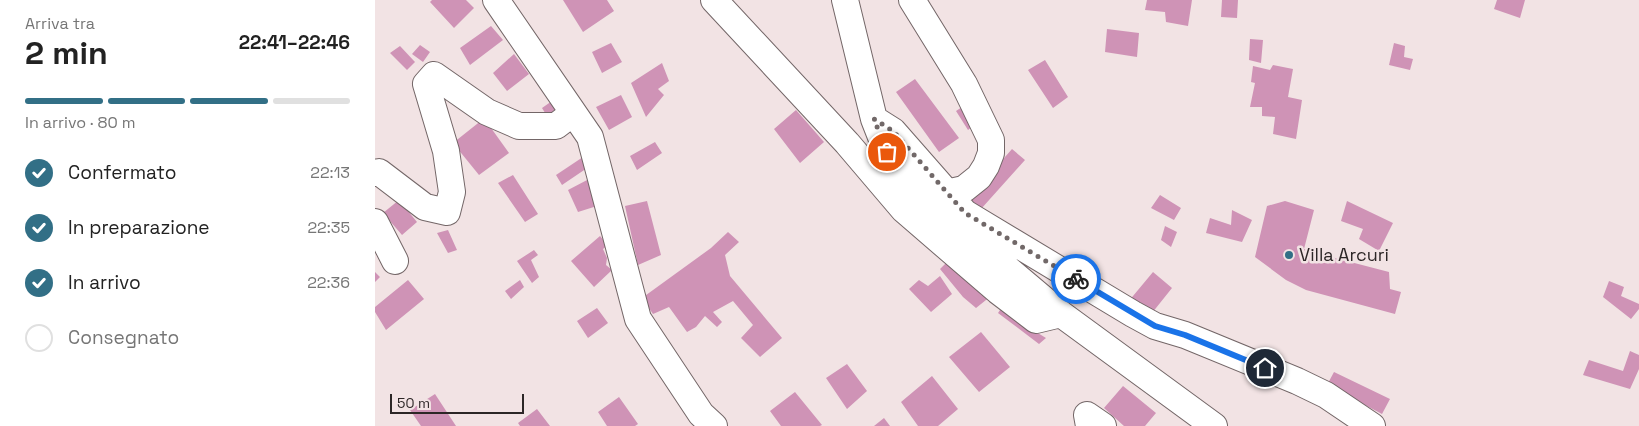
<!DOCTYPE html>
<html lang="it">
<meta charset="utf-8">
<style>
:root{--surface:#fff;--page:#f2f2f2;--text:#222;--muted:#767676;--line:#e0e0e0;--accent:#326f86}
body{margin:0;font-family:"Space Grotesk",sans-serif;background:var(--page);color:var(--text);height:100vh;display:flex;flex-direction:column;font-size:19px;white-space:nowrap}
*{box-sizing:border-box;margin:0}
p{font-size:16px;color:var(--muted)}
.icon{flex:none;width:28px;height:28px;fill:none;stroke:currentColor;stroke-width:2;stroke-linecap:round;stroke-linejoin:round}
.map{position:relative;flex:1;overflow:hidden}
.side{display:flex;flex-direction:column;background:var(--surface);width:375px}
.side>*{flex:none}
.scale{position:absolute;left:15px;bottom:12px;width:134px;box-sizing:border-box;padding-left:5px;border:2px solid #2c2626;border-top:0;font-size:14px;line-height:18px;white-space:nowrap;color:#2c2626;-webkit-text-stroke:4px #f2e3e4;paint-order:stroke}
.pin{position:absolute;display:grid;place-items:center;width:42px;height:42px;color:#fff;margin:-21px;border:2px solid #fff;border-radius:50%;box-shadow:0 1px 5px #0007}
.courier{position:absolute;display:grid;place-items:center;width:50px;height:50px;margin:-25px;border:4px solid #1a73e8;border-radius:50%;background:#fff;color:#222;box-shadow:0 1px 6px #0007}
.summary em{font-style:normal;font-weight:800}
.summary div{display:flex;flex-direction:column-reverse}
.summary{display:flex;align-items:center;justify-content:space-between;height:85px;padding:0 25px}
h1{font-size:32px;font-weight:800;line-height:38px}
.bar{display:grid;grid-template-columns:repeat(4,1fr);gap:8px 5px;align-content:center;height:60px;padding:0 25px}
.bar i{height:6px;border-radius:4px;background:var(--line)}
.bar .selected{background:var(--accent)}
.bar p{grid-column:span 4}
ol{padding:0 25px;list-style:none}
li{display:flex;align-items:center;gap:15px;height:55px}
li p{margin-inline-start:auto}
li .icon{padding:5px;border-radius:50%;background:var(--accent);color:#fff;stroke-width:4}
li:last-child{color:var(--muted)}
li i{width:28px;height:28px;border:2px solid var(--line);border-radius:50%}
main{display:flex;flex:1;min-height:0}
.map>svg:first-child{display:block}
.building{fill:#cf93b6}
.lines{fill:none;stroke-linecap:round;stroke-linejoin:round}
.minor-casing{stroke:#736667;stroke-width:28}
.minor{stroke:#fff;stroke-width:26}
.done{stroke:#716868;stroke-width:5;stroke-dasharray:0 9}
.route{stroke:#1a73e8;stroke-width:6}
.poi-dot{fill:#326f86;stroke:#f2e3e4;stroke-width:2}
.labels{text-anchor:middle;stroke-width:5;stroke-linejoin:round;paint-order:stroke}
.poi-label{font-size:18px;fill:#2c2626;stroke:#f2e3e4;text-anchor:start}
</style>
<main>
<section class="side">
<div class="summary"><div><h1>2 min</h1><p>Arriva tra</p></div><em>22:41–22:46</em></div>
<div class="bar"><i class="selected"></i><i class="selected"></i><i class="selected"></i><i></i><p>In arrivo · 80 m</p></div>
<ol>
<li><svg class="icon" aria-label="check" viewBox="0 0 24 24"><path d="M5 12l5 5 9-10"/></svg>Confermato<p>22:13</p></li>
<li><svg class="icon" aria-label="check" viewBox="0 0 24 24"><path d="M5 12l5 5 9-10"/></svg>In preparazione<p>22:35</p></li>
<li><svg class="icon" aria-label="check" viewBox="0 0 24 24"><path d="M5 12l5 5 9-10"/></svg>In arrivo<p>22:36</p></li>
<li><i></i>Consegnato</li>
</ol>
</section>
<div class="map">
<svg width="1264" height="426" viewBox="0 0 1264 426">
<rect width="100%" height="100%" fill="#f2e3e4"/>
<path class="building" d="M 57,0 L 91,0 L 99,8 L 79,28 L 55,2 Z
M 188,0 L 232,0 L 239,11 L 208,32 Z
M 772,0 L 817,0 L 813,26 L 791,22 L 790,12 L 770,10 Z
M 847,0 L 863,0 L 862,18 L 846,17 Z
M 1122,0 L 1150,0 L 1145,18 L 1119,9 Z
M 116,26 L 128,40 L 95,65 L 85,48 Z
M 732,29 L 764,33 L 762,57 L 730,52 Z
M 875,39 L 888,40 L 886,63 L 874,60 Z
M 236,43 L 247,62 L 227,73 L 217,52 Z
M 1019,43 L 1030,46 L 1029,57 L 1038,59 L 1035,70 L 1014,65 Z
M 45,45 L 55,52 L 48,62 L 37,54 Z
M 25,46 L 40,62 L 32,70 L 15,53 Z
M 139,54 L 154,74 L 132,91 L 118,73 Z
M 670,60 L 693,97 L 678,108 L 653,70 Z
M 287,63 L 294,81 L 283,89 L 289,95 L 271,117 L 256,83 Z
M 898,65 L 918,69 L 913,97 L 927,100 L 921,139 L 898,134 L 900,117 L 887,116 L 887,107 L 875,107 L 880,83 L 876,82 L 878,66 L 895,70 Z
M 540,79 L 584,138 L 564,152 L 521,92 Z
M 246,95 L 257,117 L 234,130 L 221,107 Z
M 177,101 L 182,108 L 172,116 L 167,108 Z
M 590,105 L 601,124 L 593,130 L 581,111 Z
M 421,110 L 449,142 L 425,163 L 399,129 Z
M 107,120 L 111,121 L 134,153 L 104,175 L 78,143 Z
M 280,142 L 287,153 L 262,170 L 255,156 Z
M 637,149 L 650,160 L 606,209 L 594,198 Z
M 214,153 L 218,164 L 187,185 L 181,175 Z
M 138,175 L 163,214 L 150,222 L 123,183 Z
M 214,179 L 222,206 L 203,212 L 193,190 Z
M 785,195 L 806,208 L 799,220 L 776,208 Z
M 24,200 L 42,222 L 27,235 L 8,213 Z
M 272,201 L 286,255 L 263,265 L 250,206 Z
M 910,201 L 939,210 L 929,249 L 941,253 L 1014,272 L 1015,289 L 1026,292 L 1020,314 L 931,290 L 911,280 L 880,257 L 892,206 Z
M 972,201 L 1018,223 L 1004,251 L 984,239 L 988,229 L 966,221 Z
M 857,210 L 877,220 L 867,242 L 831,233 L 835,218 L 856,225 Z
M 790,226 L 802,232 L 796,247 L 786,240 Z
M 73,230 L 82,250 L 73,253 L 62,233 Z
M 353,232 L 364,242 L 350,255 L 355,276 L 407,338 L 385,357 L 366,338 L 378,325 L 358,301 L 338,312 L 347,322 L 342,327 L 330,316 L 321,327 L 312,332 L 294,307 L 278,314 L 267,298 L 336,248 Z
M 225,236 L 233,245 L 228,249 L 232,258 L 231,265 L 237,270 L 219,287 L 196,261 Z
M 159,250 L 163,255 L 156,260 L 164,277 L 157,283 L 142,261 Z
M 575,259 L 616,296 L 601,308 L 588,297 L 565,269 Z
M 0,272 L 5,277 L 0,282 Z
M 778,272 L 797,288 L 773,318 L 753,302 Z
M 565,276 L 577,294 L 556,312 L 534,289 L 544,280 L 553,286 Z
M 33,280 L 49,299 L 11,330 L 0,312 L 0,307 Z
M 145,280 L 149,287 L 136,299 L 130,291 Z
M 1234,281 L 1249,287 L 1246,296 L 1264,304 L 1264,309 L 1256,319 L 1228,297 Z
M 627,307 L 648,324 L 671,338 L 664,344 L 623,313 Z
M 222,308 L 233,323 L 213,338 L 202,321 Z
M 606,332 L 635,367 L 604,392 L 574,357 Z
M 1255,351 L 1264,355 L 1264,369 L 1255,389 L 1208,375 L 1214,360 L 1248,371 Z
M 472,364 L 492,391 L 472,409 L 451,378 Z
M 959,372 L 1015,399 L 1007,414 L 952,385 Z
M 557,376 L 583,409 L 563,426 L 543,426 L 526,402 Z
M 748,386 L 781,413 L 770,426 L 749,426 L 729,408 Z
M 420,392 L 447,425 L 445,426 L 406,426 L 395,411 Z
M 60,394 L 81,426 L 46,426 L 35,410 Z
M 244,397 L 263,424 L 260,426 L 232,426 L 223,412 Z
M 162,409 L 175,426 L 145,426 L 143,423 Z
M 509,418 L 515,426 L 499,426 Z"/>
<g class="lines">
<g class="minor-casing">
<path id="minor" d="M 121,0 L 215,137 L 263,319 L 326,414 L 339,426
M 339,0 L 472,143 L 529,210 L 623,291 L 661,320 L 686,314 L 839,426
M 470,0 L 499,119 L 512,152 L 537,188 L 686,314
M 537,0 L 589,84 L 616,140 L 616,153 L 611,166 L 604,177 L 589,189 L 571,193
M 499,119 L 518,131 L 590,213 L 758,314 L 780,326 L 810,335 L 922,381 L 951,395 L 997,426
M 0,173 L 4,172 L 50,207 L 72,212 L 77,192 L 71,151 L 51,84 L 59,75 L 112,112 L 144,126 L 181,126 L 198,113
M 0,222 L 20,261
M 714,426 L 712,415 L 728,426"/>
</g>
<use href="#minor" class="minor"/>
</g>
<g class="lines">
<path class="done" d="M 512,152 L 499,119 L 518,131 L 590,213 L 701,279"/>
<path class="route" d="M 701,279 L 780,326 L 810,335 L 890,368"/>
</g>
<circle class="poi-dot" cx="914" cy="255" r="5"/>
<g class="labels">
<g class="poi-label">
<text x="924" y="261">Villa Arcuri</text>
</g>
</g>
</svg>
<div class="scale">50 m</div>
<div class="pin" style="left:512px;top:152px;background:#ea580c"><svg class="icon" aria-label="bag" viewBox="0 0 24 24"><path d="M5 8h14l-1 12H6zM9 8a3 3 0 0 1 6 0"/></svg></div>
<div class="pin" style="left:890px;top:368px;background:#1f2937"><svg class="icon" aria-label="home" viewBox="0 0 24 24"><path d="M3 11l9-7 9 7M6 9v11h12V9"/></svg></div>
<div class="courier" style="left:701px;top:279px"><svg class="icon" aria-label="bike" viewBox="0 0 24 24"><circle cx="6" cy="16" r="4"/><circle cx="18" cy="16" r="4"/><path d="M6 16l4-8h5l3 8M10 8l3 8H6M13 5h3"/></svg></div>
</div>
</main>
